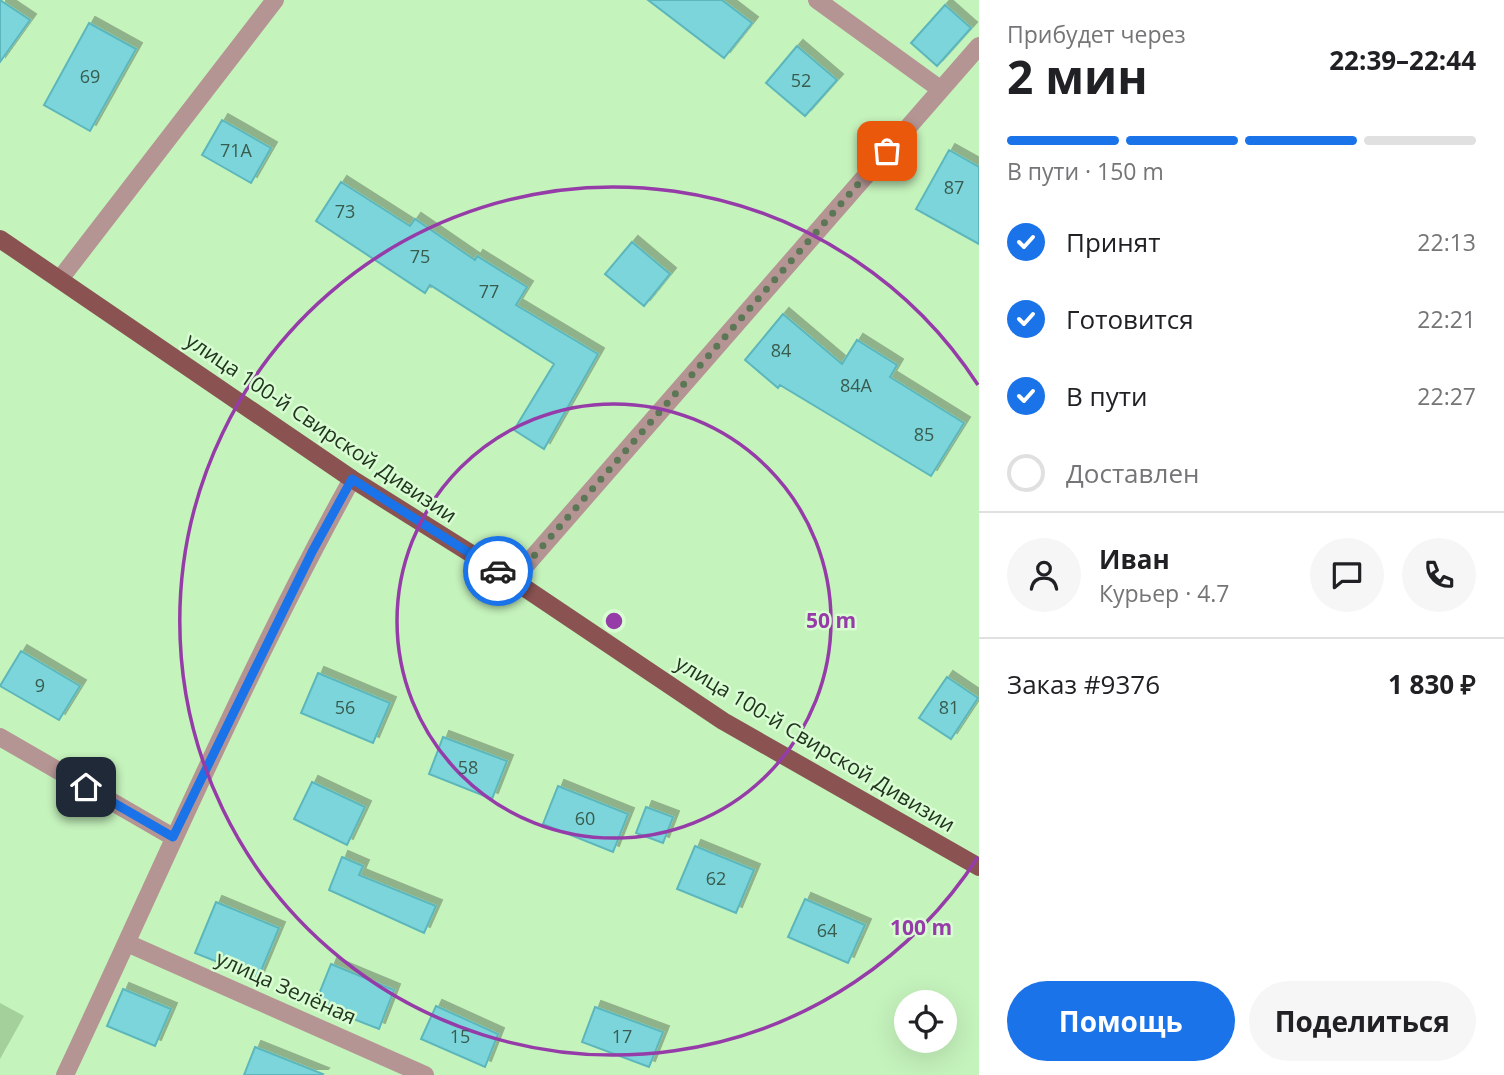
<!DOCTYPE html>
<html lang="ru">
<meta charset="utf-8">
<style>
:root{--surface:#fff;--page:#f6f6f6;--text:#202124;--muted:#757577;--line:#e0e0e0;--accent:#1a73e8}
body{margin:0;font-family:"Open Sans",sans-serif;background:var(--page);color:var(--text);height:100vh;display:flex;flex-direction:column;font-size:26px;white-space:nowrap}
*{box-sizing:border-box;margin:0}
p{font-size:23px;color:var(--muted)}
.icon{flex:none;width:38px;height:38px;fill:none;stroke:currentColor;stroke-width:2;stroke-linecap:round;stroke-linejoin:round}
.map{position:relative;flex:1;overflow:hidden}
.sheet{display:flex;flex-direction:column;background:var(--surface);width:525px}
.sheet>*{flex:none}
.fabs{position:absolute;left:894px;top:990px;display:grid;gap:14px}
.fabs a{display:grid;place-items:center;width:63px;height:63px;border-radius:50%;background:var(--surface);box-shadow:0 7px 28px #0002;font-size:35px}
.pin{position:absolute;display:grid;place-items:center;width:60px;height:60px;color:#fff;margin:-30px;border-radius:14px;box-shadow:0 4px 10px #0006}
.courier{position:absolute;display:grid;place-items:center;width:70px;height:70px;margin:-35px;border:5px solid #1a73e8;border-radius:50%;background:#fff;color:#222;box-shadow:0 2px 9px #0007}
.overview em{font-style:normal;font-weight:700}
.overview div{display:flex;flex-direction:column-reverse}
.overview{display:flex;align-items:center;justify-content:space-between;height:119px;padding:0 28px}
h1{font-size:46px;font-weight:700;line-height:52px}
.bar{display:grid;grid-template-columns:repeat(4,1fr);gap:10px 7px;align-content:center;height:84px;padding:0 28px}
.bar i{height:9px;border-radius:5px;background:var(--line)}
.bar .selected{background:var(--accent)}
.bar p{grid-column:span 4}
.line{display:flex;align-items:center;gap:18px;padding:0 28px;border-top:2px solid var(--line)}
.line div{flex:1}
.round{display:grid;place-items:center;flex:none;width:74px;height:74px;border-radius:37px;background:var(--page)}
ol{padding:0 28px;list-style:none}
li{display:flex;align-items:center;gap:21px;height:77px}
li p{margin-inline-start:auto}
li .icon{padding:7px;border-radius:50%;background:var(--accent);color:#fff;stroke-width:4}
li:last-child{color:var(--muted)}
li i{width:38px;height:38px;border:4px solid var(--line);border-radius:50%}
.cta{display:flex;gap:14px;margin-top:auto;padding:14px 28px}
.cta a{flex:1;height:80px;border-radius:42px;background:var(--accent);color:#fff;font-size:28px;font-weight:700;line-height:80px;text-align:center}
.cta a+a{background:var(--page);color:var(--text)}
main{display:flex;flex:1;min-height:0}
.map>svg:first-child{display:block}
.green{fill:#a4d09c}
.building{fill:#7bd5db;stroke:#5cb7bc;stroke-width:2;filter:url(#shadow)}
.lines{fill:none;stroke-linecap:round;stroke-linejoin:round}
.minor{stroke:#b59594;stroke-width:18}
.primary{stroke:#8a5352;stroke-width:18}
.done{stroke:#5b7756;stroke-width:7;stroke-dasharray:0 12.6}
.route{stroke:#1a73e8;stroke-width:9}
.ring{fill:none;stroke:#963ca8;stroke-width:3.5}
.labels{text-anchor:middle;stroke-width:5;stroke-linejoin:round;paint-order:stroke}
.number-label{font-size:18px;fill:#385c4e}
.street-label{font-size:21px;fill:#22341f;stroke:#d8fdd2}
.centre{fill:#963ca8;stroke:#d8fdd2;stroke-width:3.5}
.ring-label{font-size:21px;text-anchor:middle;font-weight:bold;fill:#963ca8;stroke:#d8fdd2;stroke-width:5;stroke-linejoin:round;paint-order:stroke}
</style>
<main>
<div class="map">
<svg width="979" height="1075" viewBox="0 0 979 1075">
<defs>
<filter id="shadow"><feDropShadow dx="6" dy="-6" stdDeviation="0" flood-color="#0004"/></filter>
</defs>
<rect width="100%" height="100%" fill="#c5f3bc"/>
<path class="green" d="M 0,1003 L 24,1016 L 0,1059 Z"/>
<path class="building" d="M 0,0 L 30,20 L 0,62 Z
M 648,0 L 722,0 L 752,23 L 724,58 Z
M 945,5 L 971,28 L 937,66 L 911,43 Z
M 89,23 L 136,49 L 90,131 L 44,105 Z
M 797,46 L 837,80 L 805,116 L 766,83 Z
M 222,120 L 271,148 L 251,183 L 202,155 Z
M 949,150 L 979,167 L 979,244 L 916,209 Z
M 341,182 L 410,226 L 415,219 L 475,260 L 477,256 L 527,287 L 516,305 L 598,354 L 544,449 L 514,430 L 554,364 L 430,285 L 425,293 L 316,221 Z
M 632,242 L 670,274 L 644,306 L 605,274 Z
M 783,314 L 842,364 L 857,340 L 897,365 L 890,377 L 964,423 L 931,476 L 780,385 L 778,388 L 745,360 Z
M 21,651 L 80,686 L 59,720 L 0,686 Z
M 318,673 L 390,703 L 373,743 L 301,713 Z
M 947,677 L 978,698 L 951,739 L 919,718 Z
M 443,737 L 507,761 L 492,799 L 429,774 Z
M 312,782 L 365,807 L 347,845 L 294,819 Z
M 558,786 L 628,814 L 613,852 L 543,824 Z
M 646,807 L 673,817 L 663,843 L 636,833 Z
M 695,846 L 754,870 L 736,913 L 677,889 Z
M 342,857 L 363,866 L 359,875 L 436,906 L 424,933 L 329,890 Z
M 805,899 L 865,925 L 848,963 L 788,937 Z
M 216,902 L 279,928 L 258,978 L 195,953 Z
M 331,964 L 394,990 L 379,1029 L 315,1004 Z
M 123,989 L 171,1009 L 155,1046 L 107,1026 Z
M 436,1006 L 498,1034 L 485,1067 L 421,1039 Z
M 595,1007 L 663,1032 L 649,1067 L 582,1042 Z
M 255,1047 L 323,1074 L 322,1075 L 244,1075 Z"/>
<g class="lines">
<path class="minor" d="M 817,0 L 940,89
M 60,279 L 275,0
M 513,580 L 979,46
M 0,737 L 173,837
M 127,943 L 425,1075
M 65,1075 C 159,876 245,672 352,479"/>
<path class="primary" d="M 0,239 L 352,479 L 513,580 L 723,721 L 979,867"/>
</g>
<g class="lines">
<path class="done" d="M 498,571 L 513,580 L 887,151"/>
<path class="route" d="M 86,787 L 173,837 L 312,552 L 352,479 L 498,571"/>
</g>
<g class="ring">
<circle cx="614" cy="621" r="217"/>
<path d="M978 857A434 434 0 1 1 978 385"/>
</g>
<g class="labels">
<g class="number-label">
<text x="90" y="83">69</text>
<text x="801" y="87">52</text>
<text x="236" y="157">71А</text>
<text x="954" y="194">87</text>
<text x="345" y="218">73</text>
<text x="420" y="263">75</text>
<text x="489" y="298">77</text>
<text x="781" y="357">84</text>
<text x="856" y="392">84А</text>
<text x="924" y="441">85</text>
<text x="40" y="692">9</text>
<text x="345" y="714">56</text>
<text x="949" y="714">81</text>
<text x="468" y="774">58</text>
<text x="585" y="825">60</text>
<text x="716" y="885">62</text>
<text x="827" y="937">64</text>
<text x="460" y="1043">15</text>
<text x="622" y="1043">17</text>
</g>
<g class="street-label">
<text transform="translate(321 428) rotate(34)" y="7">улица 100-й Свирской Дивизии</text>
<text transform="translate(815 744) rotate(31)" y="7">улица 100-й Свирской Дивизии</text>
<text transform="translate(286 988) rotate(24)" y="7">улица Зелёная</text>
</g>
</g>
<circle cx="614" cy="621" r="10" class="centre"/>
<g class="ring-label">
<text x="831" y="628">50 m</text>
<text x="921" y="935">100 m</text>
</g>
</svg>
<div class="fabs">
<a><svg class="icon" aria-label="locate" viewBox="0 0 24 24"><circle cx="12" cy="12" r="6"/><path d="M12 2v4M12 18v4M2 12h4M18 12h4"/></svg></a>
</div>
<div class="pin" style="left:887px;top:151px;background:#ea580c"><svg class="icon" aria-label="bag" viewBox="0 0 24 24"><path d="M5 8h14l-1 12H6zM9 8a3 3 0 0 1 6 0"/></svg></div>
<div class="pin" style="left:86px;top:787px;background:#1f2937"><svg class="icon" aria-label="home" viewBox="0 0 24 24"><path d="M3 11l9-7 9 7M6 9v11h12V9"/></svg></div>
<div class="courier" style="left:498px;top:571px"><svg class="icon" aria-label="car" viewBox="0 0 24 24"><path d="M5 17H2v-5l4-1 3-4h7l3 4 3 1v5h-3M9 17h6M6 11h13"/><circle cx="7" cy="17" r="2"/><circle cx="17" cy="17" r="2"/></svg></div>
</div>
<section class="sheet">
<div class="overview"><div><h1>2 мин</h1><p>Прибудет через</p></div><em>22:39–22:44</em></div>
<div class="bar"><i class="selected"></i><i class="selected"></i><i class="selected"></i><i></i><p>В пути · 150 m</p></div>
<ol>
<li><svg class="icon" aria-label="check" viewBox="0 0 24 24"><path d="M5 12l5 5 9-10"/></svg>Принят<p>22:13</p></li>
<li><svg class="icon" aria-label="check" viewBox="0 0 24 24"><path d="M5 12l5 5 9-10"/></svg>Готовится<p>22:21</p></li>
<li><svg class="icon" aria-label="check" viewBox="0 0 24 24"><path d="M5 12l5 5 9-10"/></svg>В пути<p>22:27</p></li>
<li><i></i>Доставлен</li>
</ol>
<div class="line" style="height:126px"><a class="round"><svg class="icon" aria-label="person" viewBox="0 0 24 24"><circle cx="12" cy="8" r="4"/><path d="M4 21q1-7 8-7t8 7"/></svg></a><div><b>Иван</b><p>Курьер · 4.7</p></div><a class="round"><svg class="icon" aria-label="chat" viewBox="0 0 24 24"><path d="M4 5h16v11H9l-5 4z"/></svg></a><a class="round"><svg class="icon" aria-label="phone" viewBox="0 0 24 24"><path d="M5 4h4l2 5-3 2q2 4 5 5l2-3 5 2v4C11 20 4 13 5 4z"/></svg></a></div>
<div class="line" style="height:91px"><div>Заказ #9376</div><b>1 830 ₽</b></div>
<div class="cta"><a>Помощь</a><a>Поделиться</a></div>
</section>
</main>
